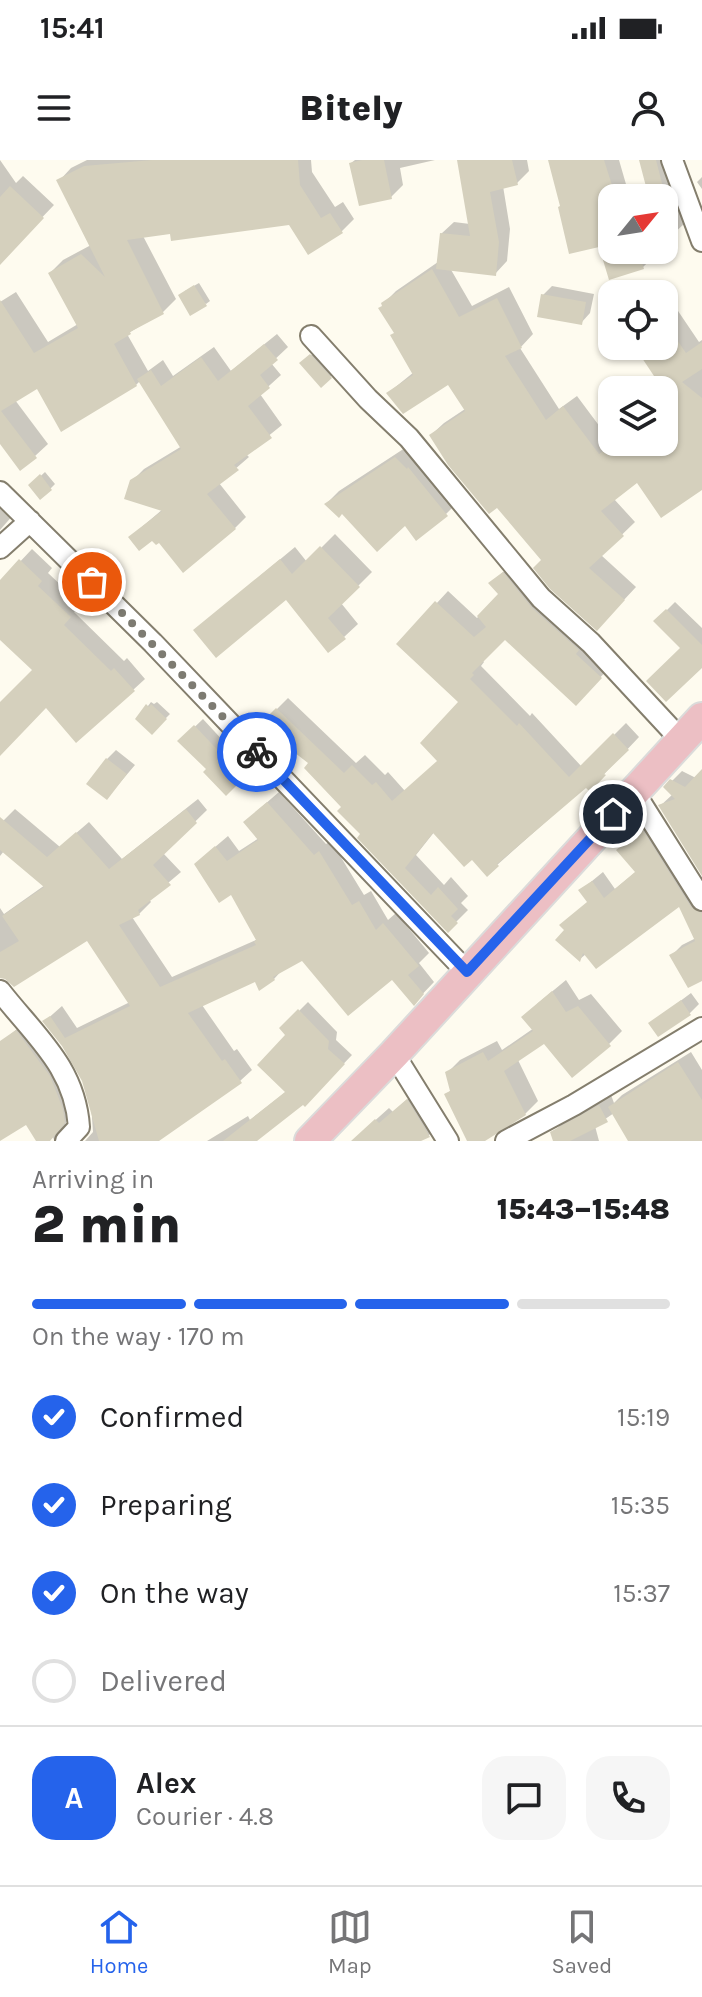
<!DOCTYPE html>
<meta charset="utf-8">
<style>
:root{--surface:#fff;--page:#f6f6f6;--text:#202124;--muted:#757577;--line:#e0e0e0;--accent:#2563eb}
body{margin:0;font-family:Karla,sans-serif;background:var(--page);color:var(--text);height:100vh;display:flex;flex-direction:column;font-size:30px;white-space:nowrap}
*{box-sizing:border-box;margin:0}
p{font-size:26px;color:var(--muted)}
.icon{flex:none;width:44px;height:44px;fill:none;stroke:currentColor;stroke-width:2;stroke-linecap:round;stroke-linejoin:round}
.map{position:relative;height:981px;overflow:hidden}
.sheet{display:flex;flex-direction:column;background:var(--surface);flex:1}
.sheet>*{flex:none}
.needle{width:52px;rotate:60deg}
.buttons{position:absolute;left:598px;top:24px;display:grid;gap:16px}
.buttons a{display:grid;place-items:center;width:80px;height:80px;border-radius:16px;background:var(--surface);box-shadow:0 2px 6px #0004;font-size:40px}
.pin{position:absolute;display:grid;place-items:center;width:68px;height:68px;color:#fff;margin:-34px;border:4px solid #fff;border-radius:50%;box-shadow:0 2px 8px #0007}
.courier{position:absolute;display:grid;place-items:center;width:80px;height:80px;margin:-40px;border:6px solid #2563eb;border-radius:50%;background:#fff;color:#222;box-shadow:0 2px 10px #0007}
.overview em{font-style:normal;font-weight:800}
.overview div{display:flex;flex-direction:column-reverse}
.overview{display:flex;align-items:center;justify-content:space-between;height:136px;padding:0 32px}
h1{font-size:52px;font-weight:800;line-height:60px}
.bar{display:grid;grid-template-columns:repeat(4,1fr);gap:12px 8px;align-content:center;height:96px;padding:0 32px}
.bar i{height:10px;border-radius:6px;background:var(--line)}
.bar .selected{background:var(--accent)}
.bar p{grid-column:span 4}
.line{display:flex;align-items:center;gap:20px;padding:0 32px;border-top:2px solid var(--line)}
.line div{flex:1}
.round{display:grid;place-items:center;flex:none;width:84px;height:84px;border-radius:24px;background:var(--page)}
ol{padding:0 32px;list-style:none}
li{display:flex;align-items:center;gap:24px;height:88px}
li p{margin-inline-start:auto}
li .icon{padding:8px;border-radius:50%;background:var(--accent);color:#fff;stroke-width:4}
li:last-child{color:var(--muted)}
li i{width:44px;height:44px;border:4px solid var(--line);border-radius:50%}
.status{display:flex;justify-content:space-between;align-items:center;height:56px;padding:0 40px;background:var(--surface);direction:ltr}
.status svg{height:22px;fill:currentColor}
header{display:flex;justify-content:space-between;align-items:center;height:104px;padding:0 32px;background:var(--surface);font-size:36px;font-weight:800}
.menu{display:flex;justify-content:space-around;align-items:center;height:112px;border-top:2px solid var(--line);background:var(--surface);font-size:22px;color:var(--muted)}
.menu a{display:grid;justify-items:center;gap:4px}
.menu .selected{color:var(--accent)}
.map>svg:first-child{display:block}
.shadow{fill:#0003}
.building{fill:#d5d0bd}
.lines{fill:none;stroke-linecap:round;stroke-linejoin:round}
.street-casing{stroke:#847e6d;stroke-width:24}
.primary-casing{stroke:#dbdbda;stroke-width:34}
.street{stroke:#fff;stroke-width:20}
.primary{stroke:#ecbfc4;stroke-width:30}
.done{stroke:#7d7b72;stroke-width:8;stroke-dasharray:0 14.4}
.route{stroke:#2563eb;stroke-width:10}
</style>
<div class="status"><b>15:41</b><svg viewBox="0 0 49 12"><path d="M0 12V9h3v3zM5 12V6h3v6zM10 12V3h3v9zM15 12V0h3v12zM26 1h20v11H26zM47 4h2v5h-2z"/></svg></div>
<header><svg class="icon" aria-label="menu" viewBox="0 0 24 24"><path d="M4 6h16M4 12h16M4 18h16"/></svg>Bitely<svg class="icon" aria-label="person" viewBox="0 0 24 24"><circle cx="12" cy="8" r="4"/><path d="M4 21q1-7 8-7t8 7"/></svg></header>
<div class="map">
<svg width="702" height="981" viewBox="0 0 702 981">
<rect width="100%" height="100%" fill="#fefbef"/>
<path class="shadow" d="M 0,0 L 16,23 L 23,16 L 54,45 L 7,94 L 0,87 Z
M 87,0 L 311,0 L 312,12 L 335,47 L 343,42 L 354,59 L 341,72 L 290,63 L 143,76 L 176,139 L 163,152 L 127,174 L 148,211 L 163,200 L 173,216 L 214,187 L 231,211 L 277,174 L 288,187 L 271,203 L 281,215 L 260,234 L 282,265 L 246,294 L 249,297 L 219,323 L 246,357 L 235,368 L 159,380 L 130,377 L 163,349 L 132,321 L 144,309 L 182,286 L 140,221 L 136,225 L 38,226 L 15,240 L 48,284 L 35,296 L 0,281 L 0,142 L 16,132 L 48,182 L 78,164 L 50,113 L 63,100 L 91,85 L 59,21 L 71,8 Z
M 355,0 L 435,0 L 400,8 L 403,25 L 391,37 L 351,3 Z
M 459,0 L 527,0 L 529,11 L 517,23 L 503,26 L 510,69 L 507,101 L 495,114 L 450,108 L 472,146 L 509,127 L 533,174 L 520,188 L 559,249 L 577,236 L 612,283 L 664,282 L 664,247 L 673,240 L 636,186 L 664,186 L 664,152 L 674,145 L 699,182 L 702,180 L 702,327 L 637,320 L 614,339 L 635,362 L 601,395 L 636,427 L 609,456 L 544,400 L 497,345 L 431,275 L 444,263 L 465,249 L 448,222 L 388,233 L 414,212 L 383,144 L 396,131 L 438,102 L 441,74 L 454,62 L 470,64 Z
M 550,0 L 619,0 L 630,38 L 612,38 L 612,90 L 653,90 L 655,96 L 643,107 L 611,117 L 600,84 L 562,45 Z
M 641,0 L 667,0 L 671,26 L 684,64 L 672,75 L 664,78 L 664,38 L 647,38 L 651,36 Z
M 702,17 L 702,29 L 697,22 Z
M 199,123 L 210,141 L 206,144 L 185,131 Z
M 552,126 L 594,134 L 590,153 L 581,163 L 543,135 Z
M 320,187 L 339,208 L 322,225 L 302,204 Z
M 408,286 L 459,341 L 446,354 L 405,363 L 342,352 L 326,344 L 339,331 Z
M 45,312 L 55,324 L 41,338 L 31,325 Z
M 0,339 L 14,354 L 0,370 Z
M 335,374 L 372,412 L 341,443 L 358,464 L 344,477 L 286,437 L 195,470 L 295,387 L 307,402 Z
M 32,389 L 52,408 L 48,413 L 81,444 L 74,452 L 124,501 L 127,498 L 145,519 L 133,530 L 46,546 L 0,592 L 0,545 L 35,509 L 0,478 L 0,423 Z
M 515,402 L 612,505 L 576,543 L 505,477 L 482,500 L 484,502 L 481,506 L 530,556 L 532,553 L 582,607 L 626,563 L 639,577 L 590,629 L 586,626 L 487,714 L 472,698 L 435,671 L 416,695 L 444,725 L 451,717 L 468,736 L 461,743 L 468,750 L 448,770 L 363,674 L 311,603 L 262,564 L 288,538 L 356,603 L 365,595 L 385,615 L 388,612 L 405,631 L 439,600 L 461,542 L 399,484 L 448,431 L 477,458 L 501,434 L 490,423 Z
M 675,442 L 702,468 L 702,505 L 656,461 Z
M 151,542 L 154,544 L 157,542 L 170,554 L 152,572 L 138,559 Z
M 203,559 L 250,610 L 226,633 L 209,609 L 180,581 Z
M 116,590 L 135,605 L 107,638 L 107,599 Z
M 682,611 L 696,618 L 702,612 L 702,712 L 660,646 L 673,634 L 666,627 Z
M 279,632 L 326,684 L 331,681 L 364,735 L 371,731 L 388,760 L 396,753 L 429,793 L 419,803 L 434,822 L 414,843 L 392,817 L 302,799 L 284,808 L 274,819 L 256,820 L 202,845 L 234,891 L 237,889 L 252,910 L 240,921 L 155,981 L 85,981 L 93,972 L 91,943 L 83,920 L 64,885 L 45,861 L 62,846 L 77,868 L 130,842 L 88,778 L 6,817 L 0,816 L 0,748 L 4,754 L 45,725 L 4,691 L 0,696 L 0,664 L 15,649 L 60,687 L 89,662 L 122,699 L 198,639 L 207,650 L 163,693 L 181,712 L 149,739 L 151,742 L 139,754 L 132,757 L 172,817 L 258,779 L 208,693 L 228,676 L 239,691 L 259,678 L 257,651 Z
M 653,660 L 702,738 L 702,818 L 672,795 L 682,785 L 696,778 L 680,744 L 586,794 L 580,799 L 589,741 L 581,730 L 603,712 L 615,729 L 637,711 L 629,680 Z
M 566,820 L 579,840 L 591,834 L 622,871 L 609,884 L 545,882 L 518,900 L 538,941 L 525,954 L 480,981 L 469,981 L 446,935 L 451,930 L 447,913 L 460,900 L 497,881 L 502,890 L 534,868 L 537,844 Z
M 691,833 L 699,844 L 690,853 L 651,863 Z
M 308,842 L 337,872 L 336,880 L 352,895 L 305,944 L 303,942 L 247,981 L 207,981 L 248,956 L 250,960 L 287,931 L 288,875 L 282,868 Z
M 28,860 L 76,949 L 67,959 L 64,969 L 54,980 L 53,977 L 47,981 L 38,981 L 26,962 L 0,979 L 0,883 Z
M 691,892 L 702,910 L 702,981 L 631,981 L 614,953 L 595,966 L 599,981 L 555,981 L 552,973 L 564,962 L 611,935 L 614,943 L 622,935 Z
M 420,928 L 441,963 L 429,975 L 419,981 L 360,981 L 370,965 L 389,948 L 393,952 Z"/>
<path class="building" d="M 152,0 L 298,0 L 300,25 L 321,58 L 330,53 L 343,73 L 308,95 L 289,65 L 171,81 L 170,74 L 127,80 L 164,154 L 130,172 L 131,174 L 114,184 L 137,226 L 61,272 L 37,229 L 1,251 L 37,298 L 20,311 L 0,284 L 0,140 L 34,193 L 78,168 L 48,113 L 81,94 L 105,117 L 56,20 L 84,6 Z
M 362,0 L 384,0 L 392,39 L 359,46 L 349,3 Z
M 457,0 L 512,0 L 518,25 L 490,32 L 499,82 L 496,116 L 436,109 L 440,73 L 470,76 Z
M 548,0 L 604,0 L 616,38 L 612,38 L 612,84 L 569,94 L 558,47 L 560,46 Z
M 639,0 L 656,0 L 665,35 L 649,38 Z
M 10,26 L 44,58 L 0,105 L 0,37 Z
M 600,90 L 638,90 L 644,109 L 609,120 Z
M 432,109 L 459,157 L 497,138 L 522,188 L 505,196 L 546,260 L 563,246 L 599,294 L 616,282 L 664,282 L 664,248 L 672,243 L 634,186 L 664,186 L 664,161 L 686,193 L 702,182 L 702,209 L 682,222 L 702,238 L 702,330 L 661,358 L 637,323 L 601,351 L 624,376 L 589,408 L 625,440 L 597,471 L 550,429 L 533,408 L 541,400 L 497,348 L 489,354 L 448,305 L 429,275 L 465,251 L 448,225 L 403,254 L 386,233 L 413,215 L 390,175 L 394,173 L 378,148 L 382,146 L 381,143 Z
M 194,125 L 207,146 L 190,156 L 178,135 Z
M 541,134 L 586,142 L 582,165 L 537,157 Z
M 264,184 L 278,200 L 260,215 L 270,228 L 248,246 L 272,278 L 234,305 L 239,310 L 207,334 L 236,369 L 183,413 L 159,383 L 156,385 L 152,381 L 139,391 L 128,377 L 162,351 L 124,339 L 130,320 L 181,289 L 137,219 L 151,210 L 161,226 L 201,197 L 218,221 Z
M 310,194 L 332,218 L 321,228 L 299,203 Z
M 395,297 L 407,309 L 408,307 L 448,356 L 416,381 L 405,366 L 377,392 L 342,354 L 339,358 L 324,344 Z
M 40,314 L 52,330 L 40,340 L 28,325 Z
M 320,386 L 360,427 L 328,458 L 346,479 L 328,493 L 286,440 L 216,498 L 193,470 L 280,399 L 292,414 Z
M 19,399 L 42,421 L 38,426 L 71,457 L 64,465 L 111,511 L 114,508 L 135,531 L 76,583 L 46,548 L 0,596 L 0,542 L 32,510 L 0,480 L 0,420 Z
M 503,412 L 532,448 L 579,490 L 576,494 L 602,518 L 576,546 L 505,480 L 472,513 L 474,515 L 470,519 L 517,566 L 519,563 L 569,617 L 613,573 L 629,590 L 604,614 L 606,615 L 590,632 L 586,628 L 497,704 L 499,706 L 487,717 L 472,700 L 464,707 L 433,673 L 405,708 L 431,735 L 438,727 L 458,749 L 451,756 L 458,763 L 448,773 L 357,678 L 360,674 L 337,651 L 341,647 L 304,608 L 308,603 L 259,565 L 276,548 L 344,613 L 352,605 L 372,625 L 376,622 L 392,641 L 437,601 L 420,583 L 458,542 L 396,484 L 435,441 L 474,477 L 486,467 L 477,456 L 498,434 L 488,423 Z
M 666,449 L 702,485 L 702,508 L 666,542 L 646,521 L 680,488 L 653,461 Z
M 146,544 L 149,547 L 151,544 L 167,559 L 152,575 L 135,559 Z
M 194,565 L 244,618 L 226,636 L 203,612 L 206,609 L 177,581 Z
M 106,598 L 127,614 L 107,640 L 86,624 Z
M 702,609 L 702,716 L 658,645 L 675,639 L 663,627 L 670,619 L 685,627 Z
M 267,642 L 314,695 L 319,691 L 352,745 L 359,741 L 376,770 L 383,763 L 419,806 L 408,815 L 424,834 L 414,846 L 392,820 L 348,856 L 302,801 L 273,817 L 275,820 L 259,831 L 255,822 L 188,853 L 222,901 L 225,899 L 242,923 L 159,981 L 99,981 L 82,921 L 62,886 L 42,861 L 50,856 L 65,878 L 130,846 L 87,781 L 14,827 L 5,819 L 0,818 L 0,792 L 19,781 L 2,756 L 44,727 L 0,690 L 0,657 L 47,697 L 76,672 L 109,709 L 186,649 L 197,663 L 153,705 L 171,725 L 138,750 L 140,755 L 119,765 L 160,827 L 256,785 L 254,782 L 256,780 L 231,735 L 219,743 L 194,704 L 215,686 L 227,701 L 258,680 L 243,662 Z
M 642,669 L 691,747 L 702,753 L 702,821 L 688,828 L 669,795 L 695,781 L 679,747 L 596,809 L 583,793 L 580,802 L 555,780 L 564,770 L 559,765 L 587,742 L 578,730 L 592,721 L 604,738 L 635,712 L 616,690 Z
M 552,831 L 566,852 L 578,846 L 611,886 L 572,918 L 544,884 L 504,911 L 526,955 L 485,981 L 467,981 L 444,934 L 450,931 L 445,912 L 483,892 L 488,901 L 533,871 L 521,857 Z
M 681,840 L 691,855 L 658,877 L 648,863 Z
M 298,849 L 329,881 L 328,889 L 345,904 L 305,947 L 303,945 L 257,981 L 223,981 L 285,932 L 257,905 L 285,875 L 279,868 Z
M 16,870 L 50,916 L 63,949 L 65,963 L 50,981 L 36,981 L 26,965 L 0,981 L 0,881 Z
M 678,902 L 702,940 L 702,981 L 628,981 L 608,947 Z
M 407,939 L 430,977 L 421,981 L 351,981 L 375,959 L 379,963 Z
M 599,945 L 608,962 L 570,981 L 553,981 L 550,972 Z"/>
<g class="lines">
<g class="street-casing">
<path id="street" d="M 672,0 L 702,81
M 311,176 L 368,239 L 409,278 L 541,438 L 591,483 L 681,580
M 0,332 L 153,483 L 467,812
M 0,388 L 30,361
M 634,632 L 702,740
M 0,831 C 35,876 75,907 79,967 L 66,981
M 394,894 L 448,981
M 506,981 L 574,945 L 702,868"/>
</g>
<g class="primary-casing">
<path id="primary" d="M 310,981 L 394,894 L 702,558"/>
</g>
<use href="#street" class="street"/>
<use href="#primary" class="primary"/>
</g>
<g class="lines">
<path class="done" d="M 92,422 L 257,592"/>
<path class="route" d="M 257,592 L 467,812 L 613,654"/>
</g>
</svg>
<div class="buttons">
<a><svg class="needle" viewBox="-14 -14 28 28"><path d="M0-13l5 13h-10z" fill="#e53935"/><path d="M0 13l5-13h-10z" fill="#757577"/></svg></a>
<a><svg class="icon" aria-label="locate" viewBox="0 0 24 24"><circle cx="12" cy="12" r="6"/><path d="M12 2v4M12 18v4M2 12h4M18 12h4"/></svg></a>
<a><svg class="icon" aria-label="layers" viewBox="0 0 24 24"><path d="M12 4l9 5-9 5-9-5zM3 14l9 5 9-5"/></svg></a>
</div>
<div class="pin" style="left:92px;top:422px;background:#ea580c"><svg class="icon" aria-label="bag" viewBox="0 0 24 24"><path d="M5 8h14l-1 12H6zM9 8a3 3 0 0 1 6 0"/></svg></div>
<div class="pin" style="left:613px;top:654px;background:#1f2937"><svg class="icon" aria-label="home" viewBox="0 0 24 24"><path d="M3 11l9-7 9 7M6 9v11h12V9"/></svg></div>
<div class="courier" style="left:257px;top:592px"><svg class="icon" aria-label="bike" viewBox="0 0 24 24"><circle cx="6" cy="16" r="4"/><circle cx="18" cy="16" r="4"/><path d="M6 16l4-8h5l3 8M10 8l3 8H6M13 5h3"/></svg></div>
</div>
<section class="sheet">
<div class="overview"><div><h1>2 min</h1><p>Arriving in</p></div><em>15:43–15:48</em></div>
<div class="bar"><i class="selected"></i><i class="selected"></i><i class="selected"></i><i></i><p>On the way · 170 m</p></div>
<ol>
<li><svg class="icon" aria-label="check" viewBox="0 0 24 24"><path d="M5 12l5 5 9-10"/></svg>Confirmed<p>15:19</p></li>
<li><svg class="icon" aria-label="check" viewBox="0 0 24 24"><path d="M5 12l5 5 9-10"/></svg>Preparing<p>15:35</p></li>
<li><svg class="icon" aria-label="check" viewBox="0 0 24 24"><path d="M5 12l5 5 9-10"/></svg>On the way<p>15:37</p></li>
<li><i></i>Delivered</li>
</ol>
<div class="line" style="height:144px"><b class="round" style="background:var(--accent);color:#fff">A</b><div><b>Alex</b><p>Courier · 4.8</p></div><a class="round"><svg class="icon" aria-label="chat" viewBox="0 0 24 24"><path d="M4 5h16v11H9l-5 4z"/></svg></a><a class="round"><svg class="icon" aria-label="phone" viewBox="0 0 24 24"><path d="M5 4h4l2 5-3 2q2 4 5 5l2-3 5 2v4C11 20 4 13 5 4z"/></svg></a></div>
</section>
<nav class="menu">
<a class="selected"><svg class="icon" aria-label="home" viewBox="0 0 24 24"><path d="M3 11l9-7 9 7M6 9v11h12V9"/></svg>Home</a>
<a><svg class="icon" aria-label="map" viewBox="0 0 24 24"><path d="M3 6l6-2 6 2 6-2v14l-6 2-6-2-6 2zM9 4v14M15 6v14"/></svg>Map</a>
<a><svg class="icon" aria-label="saved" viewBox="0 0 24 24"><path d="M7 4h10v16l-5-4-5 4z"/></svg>Saved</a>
</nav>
